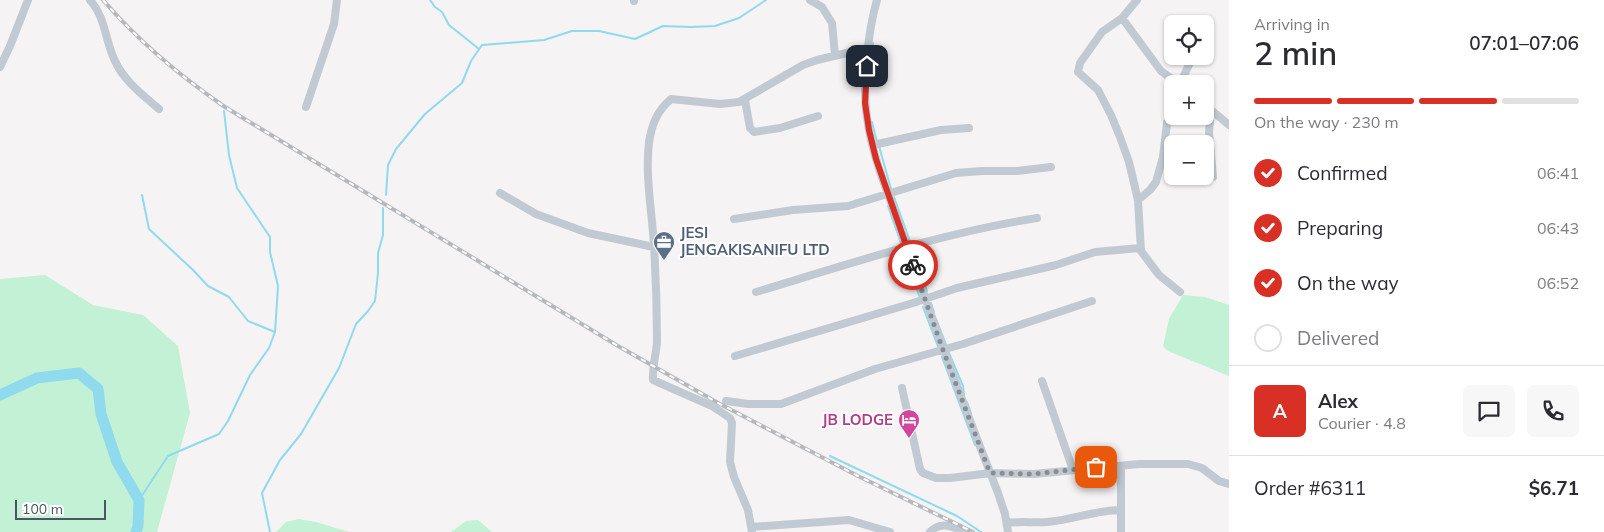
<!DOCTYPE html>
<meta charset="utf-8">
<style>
:root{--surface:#fff;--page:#f7f7f7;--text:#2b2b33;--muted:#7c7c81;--line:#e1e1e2;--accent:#d93025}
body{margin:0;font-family:Mulish,sans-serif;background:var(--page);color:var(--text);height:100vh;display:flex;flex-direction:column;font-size:19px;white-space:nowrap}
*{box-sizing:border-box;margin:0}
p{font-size:16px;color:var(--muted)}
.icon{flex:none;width:28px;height:28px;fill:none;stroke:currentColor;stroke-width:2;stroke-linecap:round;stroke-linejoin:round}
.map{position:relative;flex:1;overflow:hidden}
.side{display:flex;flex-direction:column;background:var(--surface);width:375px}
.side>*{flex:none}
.controls{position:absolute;left:1164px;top:15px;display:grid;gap:10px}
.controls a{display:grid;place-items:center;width:50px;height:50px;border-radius:8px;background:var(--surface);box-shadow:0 1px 4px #0004;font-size:25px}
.scale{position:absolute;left:15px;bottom:12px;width:91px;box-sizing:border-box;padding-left:5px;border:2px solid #4a5661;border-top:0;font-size:14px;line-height:18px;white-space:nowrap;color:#4a5661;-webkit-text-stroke:4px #fff;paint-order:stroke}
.pin{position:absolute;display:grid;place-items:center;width:42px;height:42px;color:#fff;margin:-21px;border-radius:10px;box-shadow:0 2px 8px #0006}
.courier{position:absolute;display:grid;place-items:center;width:50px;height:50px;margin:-25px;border:4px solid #d93025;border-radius:50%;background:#fff;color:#222;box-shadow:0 1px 6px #0007}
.headline em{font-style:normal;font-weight:600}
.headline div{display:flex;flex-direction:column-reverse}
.headline{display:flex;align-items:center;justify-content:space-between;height:85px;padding:0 25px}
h1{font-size:32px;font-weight:600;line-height:38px}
.bar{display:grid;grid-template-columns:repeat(4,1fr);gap:8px 5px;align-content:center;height:60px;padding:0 25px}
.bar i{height:6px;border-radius:4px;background:var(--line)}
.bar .selected{background:var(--accent)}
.bar p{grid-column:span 4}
.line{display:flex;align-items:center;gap:12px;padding:0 25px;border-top:1px solid var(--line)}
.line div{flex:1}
.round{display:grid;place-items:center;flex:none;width:52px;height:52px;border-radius:8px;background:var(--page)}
ol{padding:0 25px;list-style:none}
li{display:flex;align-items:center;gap:15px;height:55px}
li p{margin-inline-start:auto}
li .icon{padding:5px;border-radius:50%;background:var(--accent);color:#fff;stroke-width:4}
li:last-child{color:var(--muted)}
li i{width:28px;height:28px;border:2px solid var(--line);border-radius:50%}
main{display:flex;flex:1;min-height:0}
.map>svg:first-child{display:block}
.green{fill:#c3f1d5}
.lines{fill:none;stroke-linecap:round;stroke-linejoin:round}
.stream{stroke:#90daee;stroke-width:2}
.river{stroke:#90daee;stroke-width:11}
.street{stroke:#c1cad2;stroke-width:8}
.rail-casing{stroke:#b5b8bd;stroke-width:4}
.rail{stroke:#fff;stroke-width:2;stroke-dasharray:5.5;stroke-linecap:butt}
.done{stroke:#868d94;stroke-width:5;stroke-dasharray:0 9}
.route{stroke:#d93025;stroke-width:6}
.labels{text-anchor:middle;stroke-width:4;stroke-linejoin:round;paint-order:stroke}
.service-label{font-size:15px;font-weight:bold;fill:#4e5e75;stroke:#fff;text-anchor:start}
.hotel-label{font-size:15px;font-weight:bold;fill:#b23c85;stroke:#fff;text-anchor:end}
</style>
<main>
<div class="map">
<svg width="1229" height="532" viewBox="0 0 1229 532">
<rect width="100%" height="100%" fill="#f5f3f3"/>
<path class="green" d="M 45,275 L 93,305 L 143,315 L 178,346 L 190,413 L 157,532 L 0,532 L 0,279 Z
M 1183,295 L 1205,297 L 1229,305 L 1229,376 L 1168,351 L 1163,346 L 1169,319 Z
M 299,519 L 316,522 L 349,532 L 276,532 L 286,522 Z
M 478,520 L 492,532 L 451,532 L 466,521 Z"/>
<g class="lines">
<path class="stream" d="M 430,0 L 435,7 L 442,12 L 449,25 L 479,49
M 870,71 L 873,43
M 872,122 L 877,142
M 879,146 L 891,189
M 142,195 L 149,229 L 193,270 L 208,286 L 229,297 L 248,321 L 275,332
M 386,195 L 388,165 L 396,149 L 425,114 L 462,83 L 471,61 L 482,45 L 544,40 L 572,31 L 599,31 L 635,39 L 663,26 L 691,27 L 715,26 L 739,18 L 766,0
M 894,197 L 911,244
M 888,206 L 902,246
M 904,252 L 920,298
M 914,255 L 927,291
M 931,303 L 934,312
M 923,307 L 939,349
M 936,319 L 947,347
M 949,353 L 963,386 L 964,395
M 942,357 L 975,445
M 967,402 L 971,413
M 830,456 L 957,516 L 981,532
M 139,500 L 168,456 L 219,434 L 228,421 L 250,375 L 269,348 L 275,332 L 278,286 L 270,252 L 270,237 L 237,188 L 229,155 L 224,111
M 270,532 L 262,493 L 280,460 L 301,434 L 339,368 L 356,324 L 368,311 L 375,301 L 378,273 L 378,253 L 383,235 L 383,208"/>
<path class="river" d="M 0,395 L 37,378 L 79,373 L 98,389 L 101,414 L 117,462 L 139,500 L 138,526 L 136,532"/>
<path class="street" d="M 90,0 C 106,18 105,41 115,61 C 124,81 143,95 159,109
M 810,0 L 822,7 L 832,23 L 835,55
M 877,0 C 868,31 862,85 867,117 C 872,159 891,200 905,240 C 934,325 965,409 998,493 L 1005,514 L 1008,532
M 1137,0 L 1122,18 L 1102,32 L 1080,63 L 1078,72 L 1098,90 L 1111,115 L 1120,137 L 1129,162 L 1138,200 L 1141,251 L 1159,275 L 1180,292
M 634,1 L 634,0
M 1122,18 L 1161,71 L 1179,84
M 1205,33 L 1207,30
M 0,67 L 10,46 L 28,0
M 1180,84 L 1193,56
M 745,100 L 750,128 L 754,132 L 780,128 L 818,116
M 1205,105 L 1229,125
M 306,107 L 334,24 L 337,0
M 1211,110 L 1209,133 L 1213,177
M 873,145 L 941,130 L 969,128
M 500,193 L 536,214 L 588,233 L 654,247
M 1138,200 L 1150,190 L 1156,182 L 1163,157 L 1167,123 L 1172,106
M 734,219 L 793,210 L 848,206 L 956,173 L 982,171 L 1017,171 L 1051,167
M 756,292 C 849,264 941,233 1037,218
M 735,356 L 913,303 L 957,288 L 1056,265 L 1095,252 L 1140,248
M 1042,381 L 1073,470
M 902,388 L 920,469 L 923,473 L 936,478 L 950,478 L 991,473 L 1034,474 L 1139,464 L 1188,464 L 1202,468 L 1219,481 L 1229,484
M 726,401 L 748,404 L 781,404 L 875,369 L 963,344 L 1092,301
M 1007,523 C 1020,521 1033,523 1047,522 C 1072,520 1096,510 1121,510
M 751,527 L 849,520 L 890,532
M 752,532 L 748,510 L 734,477 L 730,462 L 732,423 L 730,418 L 712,406 L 653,380 C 652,368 656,355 657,342 C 657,310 656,278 654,246 C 652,211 645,177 649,142 C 652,124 657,111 671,99 L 720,104 L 739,102 L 803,65 L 817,60 L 868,48
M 930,532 C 941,520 953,527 966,532
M 1121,532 L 1121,466"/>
<g class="rail-casing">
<path id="rail" d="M 103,0 C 139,42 180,76 225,107 L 618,346 L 720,404 L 858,476 L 973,532"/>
</g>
<use href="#rail" class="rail"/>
</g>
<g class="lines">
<path class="done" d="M 913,265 L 943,350 L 990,473 L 1034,474 L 1096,467"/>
<path class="route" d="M 867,66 L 865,103 L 869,130 L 876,159 L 913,265"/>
</g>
<defs>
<g id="office-pin" transform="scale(1.125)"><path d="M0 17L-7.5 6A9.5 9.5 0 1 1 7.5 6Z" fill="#5c6f8a" stroke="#fff"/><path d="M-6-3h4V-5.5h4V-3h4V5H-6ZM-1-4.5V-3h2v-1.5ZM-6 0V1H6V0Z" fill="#fff"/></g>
<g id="hotel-pin" transform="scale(1.125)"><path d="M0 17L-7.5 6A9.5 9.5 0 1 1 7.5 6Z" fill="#d1479c" stroke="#fff"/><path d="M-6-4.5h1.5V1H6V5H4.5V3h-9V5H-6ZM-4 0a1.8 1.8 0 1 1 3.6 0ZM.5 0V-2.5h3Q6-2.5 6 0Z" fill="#fff"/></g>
</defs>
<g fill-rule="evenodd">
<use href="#office-pin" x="664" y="242"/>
<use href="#hotel-pin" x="909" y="420"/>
</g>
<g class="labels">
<g class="service-label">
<text x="680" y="238">JESI<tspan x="680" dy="17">JENGAKISANIFU LTD</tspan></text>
</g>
<g class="hotel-label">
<text x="893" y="425">JB LODGE</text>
</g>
</g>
</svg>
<div class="controls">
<a><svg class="icon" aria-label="locate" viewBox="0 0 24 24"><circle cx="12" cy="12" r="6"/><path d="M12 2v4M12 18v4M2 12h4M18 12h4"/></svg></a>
<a>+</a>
<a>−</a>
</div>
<div class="scale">100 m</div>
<div class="pin" style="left:1096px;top:467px;background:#ea580c"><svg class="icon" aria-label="bag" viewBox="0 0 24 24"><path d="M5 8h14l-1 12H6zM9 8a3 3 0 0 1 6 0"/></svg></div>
<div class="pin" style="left:867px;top:66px;background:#1f2937"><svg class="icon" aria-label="home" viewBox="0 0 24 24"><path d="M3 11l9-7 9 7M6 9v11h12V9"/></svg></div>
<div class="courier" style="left:913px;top:265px"><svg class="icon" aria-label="bike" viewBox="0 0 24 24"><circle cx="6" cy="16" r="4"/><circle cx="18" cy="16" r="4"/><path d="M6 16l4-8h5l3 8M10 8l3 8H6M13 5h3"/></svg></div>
</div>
<section class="side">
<div class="headline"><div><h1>2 min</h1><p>Arriving in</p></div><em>07:01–07:06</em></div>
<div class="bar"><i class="selected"></i><i class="selected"></i><i class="selected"></i><i></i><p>On the way · 230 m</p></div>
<ol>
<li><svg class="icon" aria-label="check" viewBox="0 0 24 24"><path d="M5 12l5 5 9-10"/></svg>Confirmed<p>06:41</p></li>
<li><svg class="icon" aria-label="check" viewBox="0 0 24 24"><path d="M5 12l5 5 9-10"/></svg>Preparing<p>06:43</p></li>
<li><svg class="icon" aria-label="check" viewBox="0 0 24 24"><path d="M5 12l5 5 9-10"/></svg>On the way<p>06:52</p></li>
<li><i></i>Delivered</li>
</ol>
<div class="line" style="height:90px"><b class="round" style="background:var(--accent);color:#fff">A</b><div><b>Alex</b><p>Courier · 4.8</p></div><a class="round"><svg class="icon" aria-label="chat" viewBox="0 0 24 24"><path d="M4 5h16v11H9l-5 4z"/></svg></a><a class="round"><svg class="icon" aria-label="phone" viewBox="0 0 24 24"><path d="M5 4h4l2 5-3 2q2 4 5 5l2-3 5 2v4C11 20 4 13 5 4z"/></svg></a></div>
<div class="line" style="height:65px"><div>Order #6311</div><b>$6.71</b></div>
</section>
</main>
